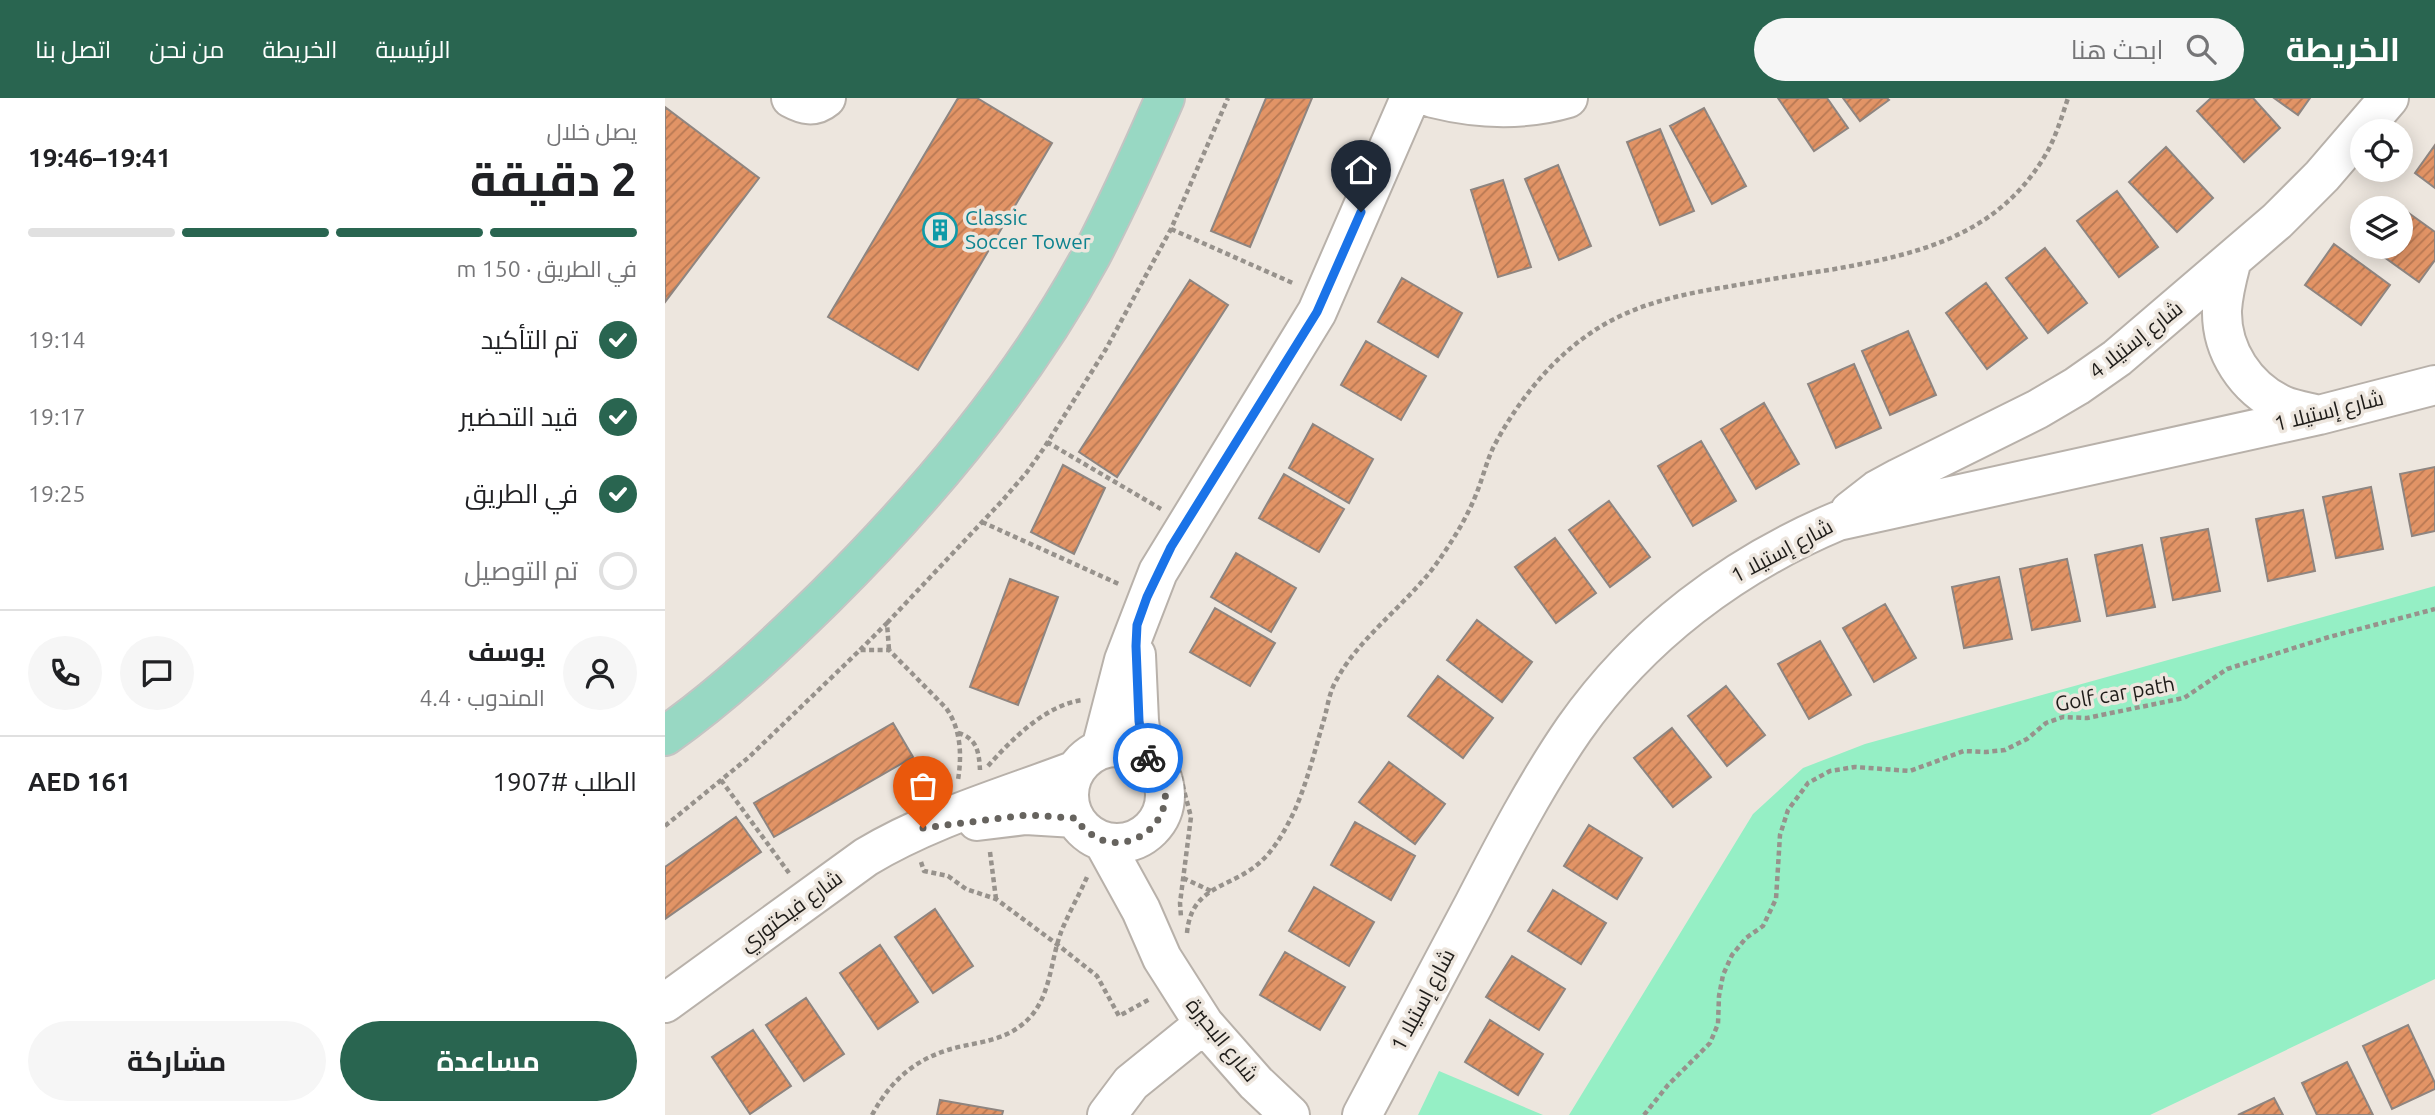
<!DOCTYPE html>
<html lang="ar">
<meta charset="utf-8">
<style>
:root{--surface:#fff;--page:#f6f6f6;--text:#202124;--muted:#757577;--line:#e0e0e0;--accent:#296550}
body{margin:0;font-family:Ubuntu,Cairo,sans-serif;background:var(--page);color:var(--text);direction:rtl;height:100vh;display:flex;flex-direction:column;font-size:26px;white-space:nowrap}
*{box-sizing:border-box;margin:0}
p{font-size:23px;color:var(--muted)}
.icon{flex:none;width:38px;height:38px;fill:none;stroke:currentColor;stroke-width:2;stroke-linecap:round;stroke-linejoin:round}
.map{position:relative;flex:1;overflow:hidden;direction:ltr}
.sheet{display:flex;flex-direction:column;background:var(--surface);width:665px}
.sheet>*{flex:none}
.tools{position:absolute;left:1685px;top:21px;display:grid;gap:14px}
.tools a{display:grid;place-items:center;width:63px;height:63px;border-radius:50%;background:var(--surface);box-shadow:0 4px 18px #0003;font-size:35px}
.pin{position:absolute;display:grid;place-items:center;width:60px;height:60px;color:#fff;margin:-72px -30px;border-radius:50% 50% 50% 0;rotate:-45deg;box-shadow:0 0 7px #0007}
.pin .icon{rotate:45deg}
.courier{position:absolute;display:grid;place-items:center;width:70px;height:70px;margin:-35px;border:5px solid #1a73e8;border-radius:50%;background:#fff;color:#222;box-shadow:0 2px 9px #0007}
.summary em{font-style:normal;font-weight:700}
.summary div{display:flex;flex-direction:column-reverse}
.summary{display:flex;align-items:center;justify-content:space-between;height:119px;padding:0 28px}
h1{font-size:46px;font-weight:700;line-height:52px}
.bar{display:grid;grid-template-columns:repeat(4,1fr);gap:10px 7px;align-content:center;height:84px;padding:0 28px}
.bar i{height:9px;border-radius:5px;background:var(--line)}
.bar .active{background:var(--accent)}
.bar p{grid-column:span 4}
.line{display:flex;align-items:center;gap:18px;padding:0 28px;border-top:2px solid var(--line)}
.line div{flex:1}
.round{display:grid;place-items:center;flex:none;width:74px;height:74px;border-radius:37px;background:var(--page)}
ol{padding:0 28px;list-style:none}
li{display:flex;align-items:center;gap:21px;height:77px}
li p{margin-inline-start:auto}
li .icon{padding:7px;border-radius:50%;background:var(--accent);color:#fff;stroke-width:4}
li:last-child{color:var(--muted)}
li i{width:38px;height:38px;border:4px solid var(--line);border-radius:50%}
.action{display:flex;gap:14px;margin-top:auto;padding:14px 28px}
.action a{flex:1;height:80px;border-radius:42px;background:var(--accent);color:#fff;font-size:28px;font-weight:700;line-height:80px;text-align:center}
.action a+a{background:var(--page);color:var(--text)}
header{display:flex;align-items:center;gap:42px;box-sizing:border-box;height:98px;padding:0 35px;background:var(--accent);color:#fff}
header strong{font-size:33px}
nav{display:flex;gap:38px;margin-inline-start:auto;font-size:24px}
.search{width:490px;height:63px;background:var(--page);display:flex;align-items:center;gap:18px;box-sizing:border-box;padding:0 24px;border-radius:38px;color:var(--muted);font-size:26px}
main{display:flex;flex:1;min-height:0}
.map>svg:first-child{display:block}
.grass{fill:#95efc5}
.building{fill:url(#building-hatch);stroke:#8e8580;stroke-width:2}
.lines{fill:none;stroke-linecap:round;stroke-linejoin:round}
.minor-casing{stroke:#b8b1aa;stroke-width:42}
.major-casing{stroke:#c4c4c3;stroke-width:42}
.path{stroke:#97928c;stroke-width:4.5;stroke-dasharray:5 3.5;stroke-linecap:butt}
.minor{stroke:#fff;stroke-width:38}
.major{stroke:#98d8c3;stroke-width:38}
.done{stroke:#66635e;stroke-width:7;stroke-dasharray:0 12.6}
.route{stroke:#1a73e8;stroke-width:9}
.labels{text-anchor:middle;stroke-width:7;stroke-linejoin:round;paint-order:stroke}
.culture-label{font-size:21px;fill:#0d838f;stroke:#ede6de;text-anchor:start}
.street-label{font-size:21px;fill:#1e1c19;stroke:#ede6de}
</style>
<header>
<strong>الخريطة</strong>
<div class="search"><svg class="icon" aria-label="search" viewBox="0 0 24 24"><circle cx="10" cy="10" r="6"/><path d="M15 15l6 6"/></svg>ابحث هنا</div>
<nav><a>الرئيسية</a><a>الخريطة</a><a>من نحن</a><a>اتصل بنا</a></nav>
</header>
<main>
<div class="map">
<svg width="1770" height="1017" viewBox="0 0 1770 1017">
<defs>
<pattern id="building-hatch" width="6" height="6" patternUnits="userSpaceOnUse" patternTransform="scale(1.75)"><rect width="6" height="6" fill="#e29466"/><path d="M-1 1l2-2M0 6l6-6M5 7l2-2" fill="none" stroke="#b77853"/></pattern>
</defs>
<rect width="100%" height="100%" fill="#ede6de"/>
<path class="grass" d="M 1770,488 L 1770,881 L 1485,1017 L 904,1017 L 1088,716 L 1138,670 L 1200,646 Z
M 774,973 L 878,1017 L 753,1017 Z"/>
<path class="building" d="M 293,0 L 312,0 L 387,45 L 253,272 L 163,219 Z
M 601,0 L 647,0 L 585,149 L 546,133 Z
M 1113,0 L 1162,0 L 1183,30 L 1149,53 Z
M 1178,0 L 1222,0 L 1224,2 L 1195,23 Z
M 1546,0 L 1588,0 L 1615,30 L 1579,64 L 1532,13 Z
M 1609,0 L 1645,0 L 1633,17 Z
M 0,9 L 94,80 L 0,204 Z
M 1039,10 L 1081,88 L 1047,106 L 1005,28 Z
M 995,31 L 1029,113 L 995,127 L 962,44 Z
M 1770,47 L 1770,90 L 1750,75 Z
M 1501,49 L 1548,100 L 1512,134 L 1464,84 Z
M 893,67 L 926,148 L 894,162 L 860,81 Z
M 838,82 L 866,169 L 833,179 L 806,92 Z
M 1452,93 L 1493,149 L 1454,179 L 1412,123 Z
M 1727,103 L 1770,134 L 1770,162 L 1754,184 L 1705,149 L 1736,149 L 1736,110 L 1721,110 Z
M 1669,146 L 1725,187 L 1696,227 L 1640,187 Z
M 1380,150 L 1422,205 L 1383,235 L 1341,180 Z
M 737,180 L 797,215 L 773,259 L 713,224 Z
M 525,182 L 563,207 L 452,379 L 414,354 Z
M 1321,185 L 1362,240 L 1322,271 L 1281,215 Z
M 1243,233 L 1271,297 L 1225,317 L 1197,253 Z
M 701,243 L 761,278 L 736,322 L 676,287 Z
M 1189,266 L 1216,330 L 1171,350 L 1143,286 Z
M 1099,305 L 1134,366 L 1091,391 L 1056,331 Z
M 648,326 L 708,361 L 684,405 L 624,370 Z
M 1036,343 L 1071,403 L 1028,428 L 993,368 Z
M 398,367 L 440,390 L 409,456 L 366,434 Z
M 1770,369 L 1770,433 L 1747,438 L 1735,376 Z
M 619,376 L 679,411 L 654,454 L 594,420 Z
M 1706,389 L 1718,451 L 1671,460 L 1658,399 Z
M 944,403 L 985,459 L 945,489 L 904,432 Z
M 1638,412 L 1650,473 L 1603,483 L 1591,421 Z
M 1543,431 L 1555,493 L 1508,502 L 1496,440 Z
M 890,440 L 931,495 L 891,525 L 850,469 Z
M 1477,447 L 1490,509 L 1442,518 L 1430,457 Z
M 571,455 L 631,490 L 606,534 L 546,499 Z
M 1402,461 L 1415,523 L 1367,532 L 1355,471 Z
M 1334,479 L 1347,541 L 1299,550 L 1287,489 Z
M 345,481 L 393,499 L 353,607 L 305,589 Z
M 1220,506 L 1251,560 L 1209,584 L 1178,530 Z
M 550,510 L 610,545 L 585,588 L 525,554 Z
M 812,522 L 867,564 L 837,604 L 782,562 Z
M 1155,543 L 1186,597 L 1144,621 L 1113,566 Z
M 773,578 L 828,620 L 798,660 L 743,618 Z
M 1061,588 L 1100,637 L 1062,668 L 1023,618 Z
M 228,625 L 248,659 L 109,739 L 89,705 Z
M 1007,630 L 1046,679 L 1008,709 L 969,660 Z
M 724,664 L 780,706 L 750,746 L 694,704 Z
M 71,719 L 96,754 L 0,821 L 0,769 Z
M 690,724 L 750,758 L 726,802 L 666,767 Z
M 924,727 L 977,760 L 952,801 L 899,768 Z
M 649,789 L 709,824 L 684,868 L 624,833 Z
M 888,792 L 941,825 L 916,866 L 863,833 Z
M 270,811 L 308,868 L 268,895 L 230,839 Z
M 215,847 L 253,904 L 213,931 L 175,875 Z
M 620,854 L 680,889 L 655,932 L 595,897 Z
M 847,858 L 900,891 L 874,932 L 821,899 Z
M 141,900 L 179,956 L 139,983 L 101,927 Z
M 825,922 L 878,956 L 853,997 L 800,964 Z
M 1743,927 L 1770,985 L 1770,991 L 1727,1011 L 1698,948 Z
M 88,932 L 126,988 L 85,1016 L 47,959 Z
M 1682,964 L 1708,1017 L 1652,1017 L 1637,985 Z
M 1609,1000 L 1618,1017 L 1573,1017 Z
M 275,1002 L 338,1013 L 337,1017 L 272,1017 Z"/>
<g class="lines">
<g class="minor-casing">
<path id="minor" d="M 126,0 C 139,7 149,10 161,0
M 768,0 C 812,11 859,13 903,0
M 1566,165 C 1562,180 1558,196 1557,212 C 1556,253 1581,290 1617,307 C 1628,312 1642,314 1654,317
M 1185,413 L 1212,392 L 1234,380 L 1373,311 L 1412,288 L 1452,260 L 1612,123 L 1657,78 L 1724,0
M 471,557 L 474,623 L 479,656
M404 697a48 48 0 1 1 96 0a48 48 0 1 1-96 0Z
M 436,651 L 459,562 L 493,474 L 652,214 L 745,0
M 312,723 L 361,717 L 410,720
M 438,743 L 476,812 L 497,860 L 539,926 L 591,985 L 625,1017
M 0,905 L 201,759 C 266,720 340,699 411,672
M 442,1017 L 466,985 L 539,926
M 697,1017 C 734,947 772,876 809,806 C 840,746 871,686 909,631 C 975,537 1068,467 1173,423 L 1654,317 L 1770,287"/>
</g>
<g class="major-casing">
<path id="major" d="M 0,638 C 58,597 110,548 160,499 C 262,398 357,285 426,158 C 453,106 477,53 500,0"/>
</g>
<path class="path" d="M 506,131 L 630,186
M 382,344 L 496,411
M 317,424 L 456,487
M 222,525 L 337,403 L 362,374 L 379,350 L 441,251 L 506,131 L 563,0
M 195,552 L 222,525 L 224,552
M 293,635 C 312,640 314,654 315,672
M 511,662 L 526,719 L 515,805 L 516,819
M 323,668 C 347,641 381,607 417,602
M 56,682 L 124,775
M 0,728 L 83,660 L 195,552 L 224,552 L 281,610 C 296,631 297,657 293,682
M 325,754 L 331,801
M 256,764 L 259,773 L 283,778 L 301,791 L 331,801 L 393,847 L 432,878 L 454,918 L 485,901
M 518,780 L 546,793
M 522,835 C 526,791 558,791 588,770 C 606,757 617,738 627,718 C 642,687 650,651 660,618 C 663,606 665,592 672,581 C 696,537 745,504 774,462 C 788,442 801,421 810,399 C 817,383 821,365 828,350 C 849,309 882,266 920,239 C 962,208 1011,197 1061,189 C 1095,183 1130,177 1164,172 C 1249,157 1329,140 1378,61 C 1390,42 1396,21 1403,0
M 207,1017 C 228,978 256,957 298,948 C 317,944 338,941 354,929 C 389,904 383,862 399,827 C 406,811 415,795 422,779
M 979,1017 L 1003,987 L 1045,945 L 1053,926 L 1054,898 L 1058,877 L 1067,857 L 1081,840 L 1098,828 L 1111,801 L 1115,737 L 1123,712 L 1143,685 L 1165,673 L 1190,669 L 1245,673 L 1299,653 L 1321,654 L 1340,652 L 1362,641 L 1381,625 L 1398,619 L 1422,620 L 1519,600 L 1562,571 L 1664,539 L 1770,511"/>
<use href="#minor" class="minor"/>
<use href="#major" class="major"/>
</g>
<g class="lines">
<path class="done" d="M 258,730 L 361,717 L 410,720 C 455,783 536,711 483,660"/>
<path class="route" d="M 483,660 L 479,656 L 474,623 L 471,548 L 472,527 L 482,499 L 506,449 L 652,214 L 696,114"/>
</g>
<defs>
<g id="building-ring" transform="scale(1.75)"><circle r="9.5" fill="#ede6de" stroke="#0f9aa8" stroke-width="1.5"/><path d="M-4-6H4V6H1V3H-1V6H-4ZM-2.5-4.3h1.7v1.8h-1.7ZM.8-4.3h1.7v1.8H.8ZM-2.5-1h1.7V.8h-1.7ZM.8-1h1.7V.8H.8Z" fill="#0f9aa8"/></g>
</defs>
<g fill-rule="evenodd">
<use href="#building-ring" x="275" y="132"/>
</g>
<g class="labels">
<g class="culture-label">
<text x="300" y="127">Classic<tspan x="300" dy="24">Soccer Tower</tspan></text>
</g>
<g class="street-label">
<text transform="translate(1471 242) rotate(-38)" y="7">شارع إستيلا 4</text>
<text transform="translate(1664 313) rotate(-14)" y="7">شارع إستيلا 1</text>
<text transform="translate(1117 453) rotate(-28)" y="7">شارع إستيلا 1</text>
<text transform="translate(1450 596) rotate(-10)" y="7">Golf car path</text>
<text transform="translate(126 813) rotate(-36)" y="7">شارع فيكتوري</text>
<text transform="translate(758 902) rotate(-62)" y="7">شارع إستيلا 1</text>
<text transform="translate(557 942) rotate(51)" y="7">شارع البحيرة</text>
</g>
</g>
</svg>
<div class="tools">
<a><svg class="icon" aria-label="locate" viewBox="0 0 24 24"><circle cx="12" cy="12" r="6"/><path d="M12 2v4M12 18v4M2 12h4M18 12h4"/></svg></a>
<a><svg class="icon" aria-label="layers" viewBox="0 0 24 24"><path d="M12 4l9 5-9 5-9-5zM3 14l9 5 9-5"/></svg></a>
</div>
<div class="pin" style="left:258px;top:730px;background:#ea580c"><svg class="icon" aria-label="bag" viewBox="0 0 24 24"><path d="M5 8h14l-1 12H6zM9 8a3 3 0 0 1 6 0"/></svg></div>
<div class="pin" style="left:696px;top:114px;background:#1f2937"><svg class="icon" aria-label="home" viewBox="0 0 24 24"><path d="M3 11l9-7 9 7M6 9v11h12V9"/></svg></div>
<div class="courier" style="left:483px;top:660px"><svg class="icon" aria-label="bike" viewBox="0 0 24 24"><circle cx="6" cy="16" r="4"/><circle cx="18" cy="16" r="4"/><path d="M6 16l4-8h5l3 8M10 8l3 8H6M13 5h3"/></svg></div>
</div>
<section class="sheet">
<div class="summary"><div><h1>2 دقيقة</h1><p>يصل خلال</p></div><em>19:41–19:46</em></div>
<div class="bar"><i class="active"></i><i class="active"></i><i class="active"></i><i></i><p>في الطريق · 150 m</p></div>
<ol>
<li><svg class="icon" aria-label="check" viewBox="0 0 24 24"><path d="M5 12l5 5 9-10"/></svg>تم التأكيد<p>19:14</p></li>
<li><svg class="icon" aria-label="check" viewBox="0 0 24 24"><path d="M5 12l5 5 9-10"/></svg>قيد التحضير<p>19:17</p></li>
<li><svg class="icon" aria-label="check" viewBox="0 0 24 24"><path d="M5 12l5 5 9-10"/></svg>في الطريق<p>19:25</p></li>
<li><i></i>تم التوصيل</li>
</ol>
<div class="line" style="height:126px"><a class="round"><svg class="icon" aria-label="person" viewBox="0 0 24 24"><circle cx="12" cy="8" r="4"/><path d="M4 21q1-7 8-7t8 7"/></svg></a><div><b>يوسف</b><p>المندوب · 4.4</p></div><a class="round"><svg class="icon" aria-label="chat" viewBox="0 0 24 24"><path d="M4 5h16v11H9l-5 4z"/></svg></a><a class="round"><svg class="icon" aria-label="phone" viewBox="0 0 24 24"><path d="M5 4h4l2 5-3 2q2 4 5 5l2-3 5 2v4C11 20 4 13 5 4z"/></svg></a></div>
<div class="line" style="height:91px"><div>الطلب #1907</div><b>AED 161</b></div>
<div class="action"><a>مساعدة</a><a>مشاركة</a></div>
</section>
</main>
